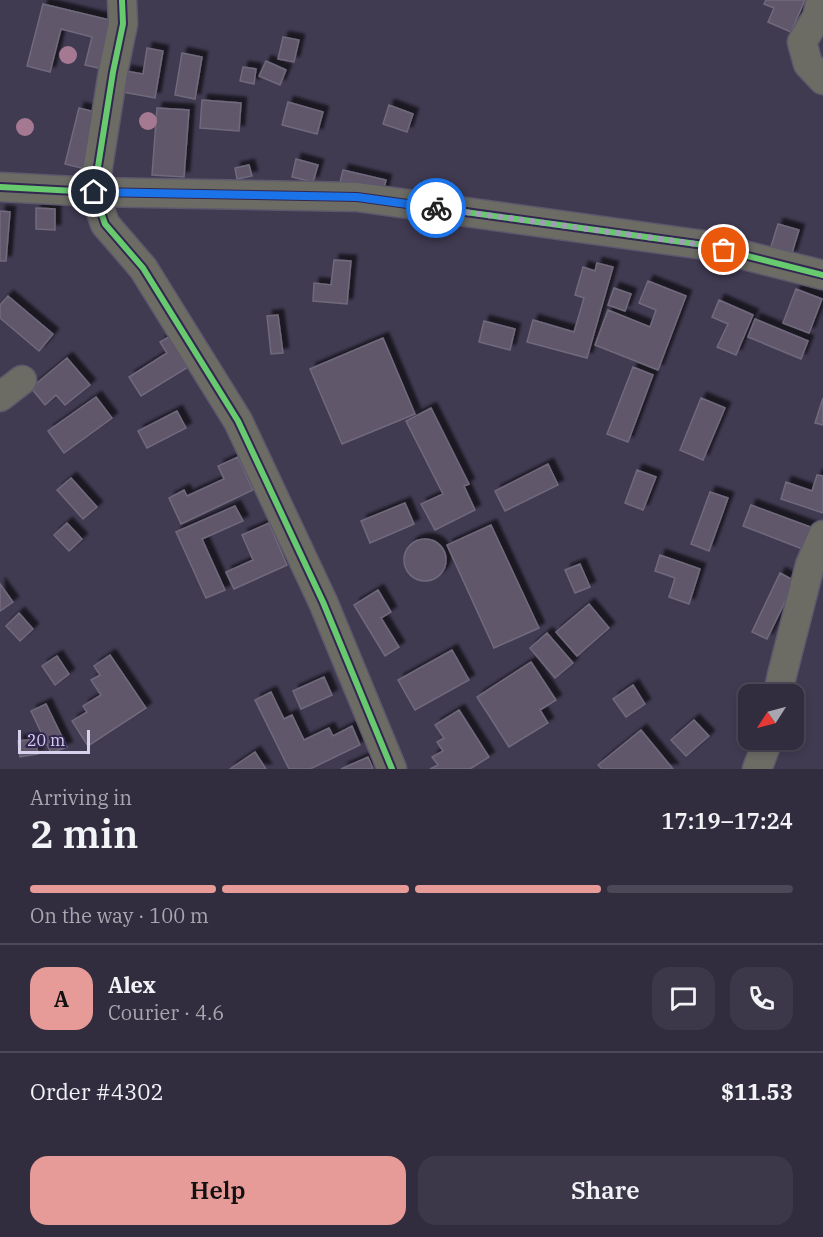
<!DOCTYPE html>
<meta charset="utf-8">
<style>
:root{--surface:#312c3e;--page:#3d3849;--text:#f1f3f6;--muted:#a8a7b0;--line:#4c4858;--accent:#e69b98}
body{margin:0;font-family:"IBM Plex Serif",serif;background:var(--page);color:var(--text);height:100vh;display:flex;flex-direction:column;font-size:22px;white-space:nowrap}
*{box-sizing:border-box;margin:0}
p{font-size:20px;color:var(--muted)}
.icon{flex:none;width:33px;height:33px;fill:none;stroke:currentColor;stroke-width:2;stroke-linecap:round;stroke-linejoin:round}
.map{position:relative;height:769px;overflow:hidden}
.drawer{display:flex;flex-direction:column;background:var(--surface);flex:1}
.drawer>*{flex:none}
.needle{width:39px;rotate:234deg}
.fabs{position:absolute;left:738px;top:684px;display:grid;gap:12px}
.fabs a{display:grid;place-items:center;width:66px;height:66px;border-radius:12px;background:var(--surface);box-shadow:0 3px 9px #0003,0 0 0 2px var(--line);font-size:30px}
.scale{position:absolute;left:18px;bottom:15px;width:72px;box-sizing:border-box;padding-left:6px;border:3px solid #d6d1ec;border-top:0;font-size:16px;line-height:21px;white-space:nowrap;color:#d6d1ec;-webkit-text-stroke:4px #332751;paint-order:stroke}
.pin{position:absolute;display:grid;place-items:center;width:51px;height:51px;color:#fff;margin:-26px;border:3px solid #fff;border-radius:50%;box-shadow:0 2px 6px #0007}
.courier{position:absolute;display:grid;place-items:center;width:60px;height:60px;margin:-30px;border:4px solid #1a73e8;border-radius:50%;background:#fff;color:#222;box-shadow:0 2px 8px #0007}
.headline em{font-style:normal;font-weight:600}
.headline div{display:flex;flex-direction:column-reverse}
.headline{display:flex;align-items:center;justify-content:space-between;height:102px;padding:0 30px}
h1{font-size:39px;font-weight:600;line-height:45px}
.bar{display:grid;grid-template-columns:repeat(4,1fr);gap:9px 6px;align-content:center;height:72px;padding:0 30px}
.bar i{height:8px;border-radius:4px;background:var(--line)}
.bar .selected{background:var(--accent)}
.bar p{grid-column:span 4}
.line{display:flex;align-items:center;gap:15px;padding:0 30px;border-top:2px solid var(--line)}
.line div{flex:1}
.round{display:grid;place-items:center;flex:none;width:63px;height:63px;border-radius:18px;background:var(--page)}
.primary-button{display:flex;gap:12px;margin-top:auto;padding:12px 30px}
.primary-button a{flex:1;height:69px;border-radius:18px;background:var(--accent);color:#111;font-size:24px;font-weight:600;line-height:69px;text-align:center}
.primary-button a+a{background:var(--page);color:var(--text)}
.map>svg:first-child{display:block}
.building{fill:#60586a;stroke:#71697c;stroke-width:1.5;filter:url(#shadow)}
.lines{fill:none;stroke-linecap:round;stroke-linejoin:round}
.minor-casing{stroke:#5d586c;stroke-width:31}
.minor{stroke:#6c6c65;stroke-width:28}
.cycleway-casing{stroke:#332751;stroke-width:10}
.cycleway{stroke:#67ca6e;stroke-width:6}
.tree{fill:#a67993}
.done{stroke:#a29cb6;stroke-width:6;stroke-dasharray:0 10.8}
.route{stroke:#1a73e8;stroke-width:8}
</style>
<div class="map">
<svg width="823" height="769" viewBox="0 0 823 769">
<defs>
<filter id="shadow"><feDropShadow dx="5.5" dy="-5.5" stdDeviation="1.5" flood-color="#0009"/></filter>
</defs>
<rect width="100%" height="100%" fill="#413b52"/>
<path class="building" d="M 766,0 L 805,0 L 791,32 L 768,22 L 774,8 L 764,4 Z
M 43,4 L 118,22 L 107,70 L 85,65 L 92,37 L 61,29 L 50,72 L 27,66 Z
M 283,37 L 299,40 L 294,62 L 278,59 Z
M 147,48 L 163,51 L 155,98 L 122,92 L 126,71 L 143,74 Z
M 182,53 L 202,57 L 195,99 L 175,95 Z
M 266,61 L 286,70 L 280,85 L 259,76 Z
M 243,67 L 256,69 L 254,84 L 240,81 Z
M 202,100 L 241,103 L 239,131 L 200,128 Z
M 288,102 L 323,112 L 317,134 L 282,125 Z
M 389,105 L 413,114 L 407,132 L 383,124 Z
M 79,108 L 99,113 L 86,169 L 65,164 Z
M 157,108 L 189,110 L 184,177 L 152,175 Z
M 296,159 L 318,165 L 313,182 L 292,177 Z
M 249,165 L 252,176 L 237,179 L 235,168 Z
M 343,170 L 386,180 L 382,197 L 339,187 Z
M 36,208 L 55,209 L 55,230 L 36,229 Z
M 0,211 L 10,212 L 6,261 L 0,261 Z
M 778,224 L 799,230 L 791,256 L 770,250 Z
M 334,260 L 351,261 L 347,304 L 313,301 L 314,283 L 331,285 Z
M 597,263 L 613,267 L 587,358 L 527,342 L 533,320 L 574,332 L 584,298 L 575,295 L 583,267 L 595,271 Z
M 648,281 L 686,296 L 658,370 L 595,345 L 608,310 L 650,327 L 656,310 L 639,303 Z
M 614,288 L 631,294 L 625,311 L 608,305 Z
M 796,289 L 822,299 L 809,333 L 783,323 Z
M 8,296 L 53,334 L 39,351 L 0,318 L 0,305 Z
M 719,300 L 753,315 L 736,355 L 717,347 L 728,324 L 712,317 Z
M 278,315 L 283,353 L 271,354 L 267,316 Z
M 755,319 L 808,341 L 801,359 L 748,337 Z
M 484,321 L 515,329 L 510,350 L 479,342 Z
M 174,334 L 193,364 L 141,396 L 129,377 L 167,353 L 160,342 Z
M 383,338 L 415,414 L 342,444 L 310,369 Z
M 67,358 L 90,385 L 65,405 L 56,395 L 45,405 L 31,388 Z
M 633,367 L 653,375 L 628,442 L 607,434 Z
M 96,397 L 112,418 L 64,453 L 48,431 Z
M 701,398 L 725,408 L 703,460 L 680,450 Z
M 823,398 L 823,425 L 815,423 Z
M 431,408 L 469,484 L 464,486 L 475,510 L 435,530 L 421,504 L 443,494 L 406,421 Z
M 177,411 L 186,428 L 147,448 L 138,431 Z
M 238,457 L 253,490 L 181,524 L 169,498 L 184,490 L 187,496 L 224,479 L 218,466 Z
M 548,464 L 558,485 L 505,511 L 495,491 Z
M 637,470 L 656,477 L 643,510 L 625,503 Z
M 817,475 L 823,476 L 823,513 L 781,499 L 786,482 L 812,491 Z
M 71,478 L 97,507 L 83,519 L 57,490 Z
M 710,492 L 728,498 L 709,551 L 691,544 Z
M 405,503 L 414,524 L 370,543 L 361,521 Z
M 751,505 L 813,528 L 805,550 L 743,526 Z
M 235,506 L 243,521 L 202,539 L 225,590 L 206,598 L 176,532 Z
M 67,523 L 82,539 L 69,551 L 54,535 Z
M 269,523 L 287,565 L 234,589 L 226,572 L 253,560 L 242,535 Z
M 491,525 L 539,628 L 494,648 L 447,545 Z
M404 560a21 21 0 1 1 42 0a21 21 0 1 1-42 0Z
M 660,555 L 700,569 L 689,604 L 669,597 L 675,578 L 655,571 Z
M 580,564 L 590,587 L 575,593 L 565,570 Z
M 780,573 L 795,581 L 767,639 L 752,632 Z
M 0,584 L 13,602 L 0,611 Z
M 378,590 L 391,612 L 381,618 L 399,647 L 385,656 L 354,605 Z
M 589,604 L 609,628 L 577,656 L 556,632 Z
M 19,613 L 33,629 L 20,641 L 6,626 Z
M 547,633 L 573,663 L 555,678 L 530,648 Z
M 452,650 L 469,680 L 415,710 L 398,680 Z
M 110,655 L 146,708 L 88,746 L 72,721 L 87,712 L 83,706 L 101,695 L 91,680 L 100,675 L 94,666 Z
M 57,656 L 69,674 L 55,685 L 42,666 Z
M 531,662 L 556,700 L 540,710 L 548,723 L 509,747 L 477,697 Z
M 324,677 L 332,695 L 301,709 L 293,691 Z
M 633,685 L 645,704 L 626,717 L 613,699 Z
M 271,692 L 284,719 L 292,715 L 304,740 L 329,728 L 333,736 L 352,726 L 360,745 L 310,769 L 289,769 L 255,700 Z
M 46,704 L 67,747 L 51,753 L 31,711 Z
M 459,710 L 489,757 L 470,769 L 430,769 L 438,765 L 432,757 L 443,751 L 437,742 L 444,738 L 435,725 Z
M 694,720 L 709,736 L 686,756 L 671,740 Z
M 641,730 L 673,769 L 602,769 L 598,765 Z
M 35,739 L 38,754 L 20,757 L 18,741 Z
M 255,752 L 266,769 L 230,769 Z
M 368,757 L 373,769 L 341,769 Z"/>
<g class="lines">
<g class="minor-casing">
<path id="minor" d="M 122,0 L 123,24 L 113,72 L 94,192 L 105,224 L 143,268 L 238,421 L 323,602 L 392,769
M 821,0 L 817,17 L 802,42 L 808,64 L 823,80
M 0,187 L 94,192 L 357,197 L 704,245 L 823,275
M 0,397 L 22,380
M 778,694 L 782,675 L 810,565 L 823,535
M 757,769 L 768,740"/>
</g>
<use href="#minor" class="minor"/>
<g class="cycleway-casing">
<path id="cycleway" d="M 122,0 L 123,24 L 113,72 L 94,192 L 105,224 L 143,268 L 238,421 L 323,602 L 392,769
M 0,187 L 94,192 L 357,197 L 704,245 L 823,275"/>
</g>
<use href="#cycleway" class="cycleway"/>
</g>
<g class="tree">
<circle cx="68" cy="55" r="9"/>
<circle cx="148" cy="121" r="9"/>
<circle cx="25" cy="127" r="9"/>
</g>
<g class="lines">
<path class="done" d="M 436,208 L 704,245 L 724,250"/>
<path class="route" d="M 94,192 L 357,197 L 436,208"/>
</g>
</svg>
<div class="fabs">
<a><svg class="needle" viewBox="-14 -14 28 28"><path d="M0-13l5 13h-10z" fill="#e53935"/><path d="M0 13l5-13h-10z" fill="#a8a7b0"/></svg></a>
</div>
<div class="scale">20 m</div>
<div class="pin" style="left:724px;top:250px;background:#ea580c"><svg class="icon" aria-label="bag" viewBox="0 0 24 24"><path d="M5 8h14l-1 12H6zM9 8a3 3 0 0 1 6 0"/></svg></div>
<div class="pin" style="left:94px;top:192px;background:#1f2937"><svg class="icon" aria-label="home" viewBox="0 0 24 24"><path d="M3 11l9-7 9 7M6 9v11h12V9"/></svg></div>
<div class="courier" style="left:436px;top:208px"><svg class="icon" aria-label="bike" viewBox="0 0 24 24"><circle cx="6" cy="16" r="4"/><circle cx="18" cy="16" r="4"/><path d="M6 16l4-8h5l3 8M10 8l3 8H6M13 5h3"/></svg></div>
</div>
<section class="drawer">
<div class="headline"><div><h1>2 min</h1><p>Arriving in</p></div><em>17:19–17:24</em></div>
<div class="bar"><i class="selected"></i><i class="selected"></i><i class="selected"></i><i></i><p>On the way · 100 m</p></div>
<div class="line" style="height:108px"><b class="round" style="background:var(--accent);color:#111">A</b><div><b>Alex</b><p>Courier · 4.6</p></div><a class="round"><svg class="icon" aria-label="chat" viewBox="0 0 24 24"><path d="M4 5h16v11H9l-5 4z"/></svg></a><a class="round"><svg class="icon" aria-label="phone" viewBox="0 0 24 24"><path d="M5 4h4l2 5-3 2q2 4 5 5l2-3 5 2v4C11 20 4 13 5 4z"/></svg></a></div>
<div class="line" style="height:78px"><div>Order #4302</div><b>$11.53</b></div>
<div class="primary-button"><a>Help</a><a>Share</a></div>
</section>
